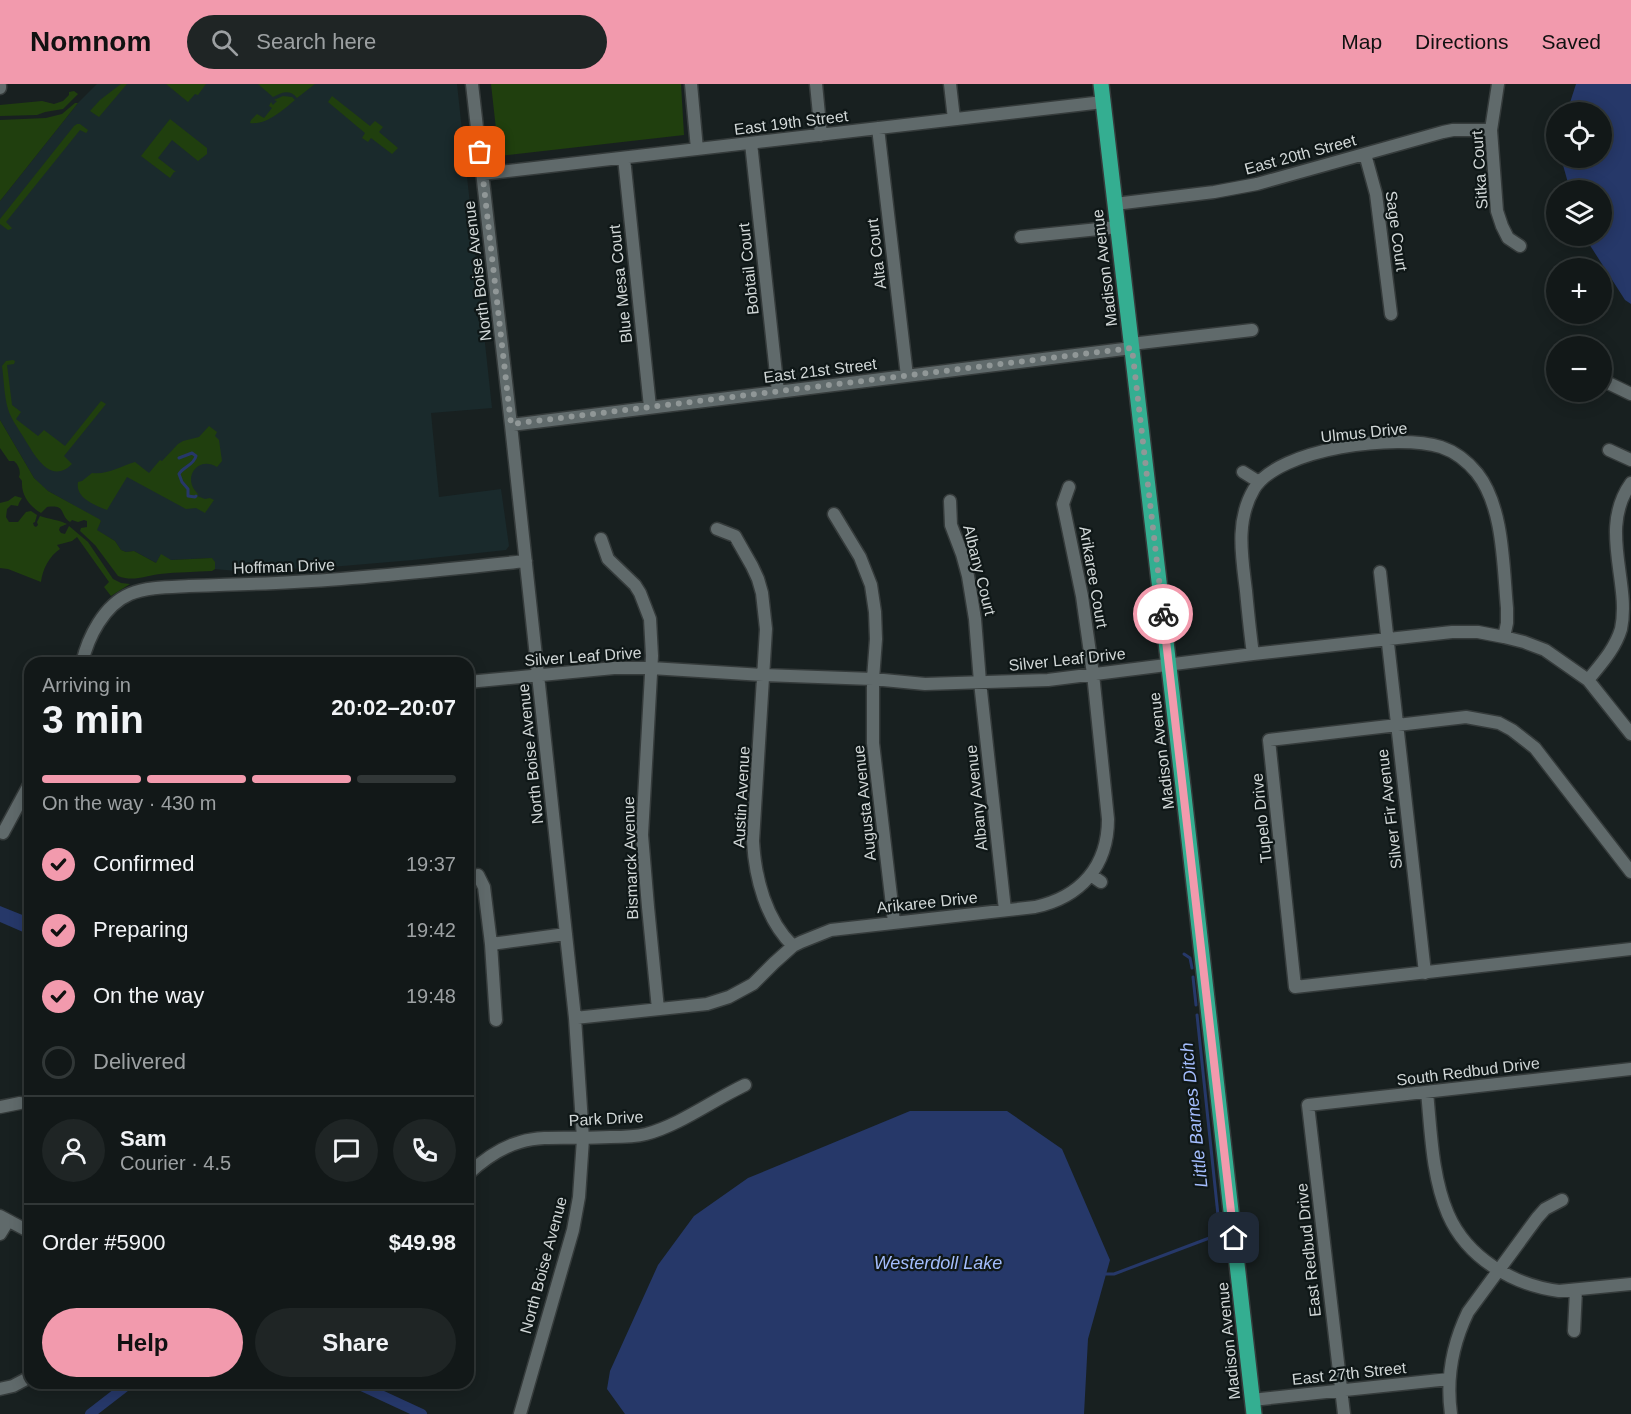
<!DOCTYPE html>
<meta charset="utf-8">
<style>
:root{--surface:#121818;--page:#1f2525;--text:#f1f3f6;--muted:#9ca0a2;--line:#313737;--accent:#f29aad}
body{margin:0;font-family:Helvetica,sans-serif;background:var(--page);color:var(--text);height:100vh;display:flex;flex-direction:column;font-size:22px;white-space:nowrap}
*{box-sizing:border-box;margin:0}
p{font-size:20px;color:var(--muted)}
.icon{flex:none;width:33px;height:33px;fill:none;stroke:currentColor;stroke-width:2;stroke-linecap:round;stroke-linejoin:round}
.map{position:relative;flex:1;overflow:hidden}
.panel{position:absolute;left:24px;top:573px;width:450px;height:732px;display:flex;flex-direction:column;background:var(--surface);border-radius:18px;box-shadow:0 3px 15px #0003,0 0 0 2px var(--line)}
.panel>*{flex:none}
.buttons{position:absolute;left:1546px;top:18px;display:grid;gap:12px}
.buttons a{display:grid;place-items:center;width:66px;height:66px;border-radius:50%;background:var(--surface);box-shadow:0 3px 15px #0003,0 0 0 2px var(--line);font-size:30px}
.pin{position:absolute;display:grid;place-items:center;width:51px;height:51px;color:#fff;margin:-26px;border-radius:12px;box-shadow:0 3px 9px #0006}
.courier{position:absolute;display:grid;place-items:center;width:60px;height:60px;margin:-30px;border:4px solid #f29aad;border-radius:50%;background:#fff;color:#222;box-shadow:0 2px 8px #0007}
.head em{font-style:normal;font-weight:600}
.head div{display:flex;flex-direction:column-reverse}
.head{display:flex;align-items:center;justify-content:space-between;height:102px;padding:0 18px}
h1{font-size:39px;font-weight:600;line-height:45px}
.bar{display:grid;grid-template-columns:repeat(4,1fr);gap:9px 6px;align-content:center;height:72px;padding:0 18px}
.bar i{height:8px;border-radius:4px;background:var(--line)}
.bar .selected{background:var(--accent)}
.bar p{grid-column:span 4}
.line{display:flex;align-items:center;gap:15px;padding:0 18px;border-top:2px solid var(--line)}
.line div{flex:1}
.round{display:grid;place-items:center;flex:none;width:63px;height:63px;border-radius:32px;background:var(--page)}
ol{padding:0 18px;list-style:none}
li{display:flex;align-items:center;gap:18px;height:66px}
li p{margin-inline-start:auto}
li .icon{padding:6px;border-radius:50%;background:var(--accent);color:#111;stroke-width:4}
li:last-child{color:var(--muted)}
li i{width:33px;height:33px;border:3px solid var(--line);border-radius:50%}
.button{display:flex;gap:12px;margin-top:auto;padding:12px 18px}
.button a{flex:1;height:69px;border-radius:36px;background:var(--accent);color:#111;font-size:24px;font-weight:600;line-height:69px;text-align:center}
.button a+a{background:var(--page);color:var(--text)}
header{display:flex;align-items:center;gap:36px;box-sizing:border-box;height:84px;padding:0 30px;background:var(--accent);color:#111}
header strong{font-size:28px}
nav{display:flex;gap:33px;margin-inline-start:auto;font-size:21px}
.search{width:420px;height:54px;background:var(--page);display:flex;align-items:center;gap:15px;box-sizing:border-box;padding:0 21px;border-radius:33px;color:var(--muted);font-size:22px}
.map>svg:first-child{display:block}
.built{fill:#1a2a2c}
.green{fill:#203f0e}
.water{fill:#263869}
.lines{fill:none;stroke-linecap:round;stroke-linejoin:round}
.stream{stroke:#263869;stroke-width:3}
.canal{stroke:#263869;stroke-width:10}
.minor-casing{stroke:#353b3b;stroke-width:15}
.major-casing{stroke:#353b3b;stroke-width:18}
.minor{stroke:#606a6b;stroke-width:12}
.major{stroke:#34ae91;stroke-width:15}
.done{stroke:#909797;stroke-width:6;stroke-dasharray:0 10.8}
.route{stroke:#f29aad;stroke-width:8}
.labels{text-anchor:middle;stroke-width:4.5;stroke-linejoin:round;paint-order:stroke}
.street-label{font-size:16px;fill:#d1d7d7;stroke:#0f1717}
.water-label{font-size:18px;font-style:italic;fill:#a4bdfd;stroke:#0f1717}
</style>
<header>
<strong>Nomnom</strong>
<div class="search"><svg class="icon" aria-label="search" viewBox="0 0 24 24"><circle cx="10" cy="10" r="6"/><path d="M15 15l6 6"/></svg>Search here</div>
<nav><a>Map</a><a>Directions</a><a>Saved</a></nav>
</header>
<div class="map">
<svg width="1631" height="1330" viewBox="0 0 1631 1330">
<rect width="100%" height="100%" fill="#182020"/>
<path class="built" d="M 97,0 L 457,0 L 492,324 L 431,329 L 439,413 L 501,405 L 509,462 L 506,466 L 413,476 L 319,484 L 236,487 L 215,485 L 215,482 L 212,474 L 170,476 L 156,479 L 134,467 L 126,468 L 121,466 L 115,457 L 96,446 L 101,437 L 48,407 L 41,402 L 34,394 L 0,336 L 0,117 L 78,19 Z"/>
<path class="green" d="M 121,0 L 127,0 L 99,33 L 90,27 L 100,16 Z
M 166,0 L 206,0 L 198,11 L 195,10 L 188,18 Z
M 258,0 L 315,0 L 297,14 C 290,5 282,8 273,13 Z
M 491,0 L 681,0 L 684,51 L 499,72 Z
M 74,7 L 78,10 L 63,25 L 45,28 L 37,31 L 0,32 L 0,21 L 42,17 L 54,20 L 63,17 L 69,11 L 69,8 Z
M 283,12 L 292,13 L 295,16 C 283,26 267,41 250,39 L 251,36 L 257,30 L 264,34 L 272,24 L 269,22 L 271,18 L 273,21 L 277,17 L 274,16 Z
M 332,12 L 370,42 L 375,37 L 383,43 L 379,48 L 398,64 L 392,70 L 371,54 L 368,58 L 362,54 L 365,49 L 328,18 Z
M 75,19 L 78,19 L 0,117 L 0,36 L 46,34 L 62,30 Z
M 170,35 L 207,64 L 207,70 L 198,77 L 172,56 L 158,74 L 176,88 L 174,88 L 170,94 L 141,72 Z
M 77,40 L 80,40 L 88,46 L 87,48 L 86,49 L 80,46 L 6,138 L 12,144 L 11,145 L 8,146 L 0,140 L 0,135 L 74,42 Z
M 13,276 L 15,277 L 14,280 L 7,281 L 12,321 L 21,328 L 16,335 L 38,352 L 44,346 L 65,362 L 101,317 L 106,320 L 64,372 L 72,380 C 50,402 34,370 24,354 C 18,344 11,335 8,325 C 4,311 4,296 2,282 L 6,277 Z
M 0,336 L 34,394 L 48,407 L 99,435 L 101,437 L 97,446 L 115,457 L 121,466 L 126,468 L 134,467 L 156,479 L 161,470 L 171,476 L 212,474 L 215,478 L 215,485 L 212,487 C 195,488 177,488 160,490 C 145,492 133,498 118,492 L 95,461 L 80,447 L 81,444 L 87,443 L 87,437 L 84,436 L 78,438 L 72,436 L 70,438 C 59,431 67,420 47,423 L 41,429 C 29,422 21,411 22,397 L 19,393 C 21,388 19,381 14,377 L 9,377 L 0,364 Z
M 209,342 L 217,348 L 215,352 L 219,356 L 222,377 L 217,383 C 198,371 181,394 198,410 L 197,412 L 205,415 L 210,414 L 214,416 L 205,429 L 196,424 L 186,425 L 127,393 L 107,426 C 95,421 75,414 78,398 L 82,397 L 92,389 C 107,391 121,382 135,378 L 149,389 L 160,376 L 162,377 L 178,360 L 183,357 L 199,353 Z
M 15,412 L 22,414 L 19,419 L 18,422 L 11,421 L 7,425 L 6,433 L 9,438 L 18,438 L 26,428 L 31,427 L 37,431 L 35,438 L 33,439 L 34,442 L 36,443 L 38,441 L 37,438 L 40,432 C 48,435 60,436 67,440 L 60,443 L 59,446 L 61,449 L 65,450 L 69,442 L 88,458 L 113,495 L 121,499 L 130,500 L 111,512 L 104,503 L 109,498 L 77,453 L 72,457 L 57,461 L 60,465 C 50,471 42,486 41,498 L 8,485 L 0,484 L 0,419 L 8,417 Z"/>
<path class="water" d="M 1576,0 L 1631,0 L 1631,220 L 1625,216 L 1584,152 L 1602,152 L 1602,106 L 1570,106 L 1561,74 L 1602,74 L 1602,28 L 1567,28 Z
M 0,822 L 30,834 L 30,851 L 0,838 Z
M 910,1027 L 1007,1027 L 1062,1065 L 1110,1176 L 1088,1255 L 1084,1330 L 625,1330 L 607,1305 L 610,1287 L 658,1181 L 694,1132 L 748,1094 Z"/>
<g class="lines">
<path class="stream" d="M 179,374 L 192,369 L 196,372 C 194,381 183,383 179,390 L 182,398 L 188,405 L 188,412 L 195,413 L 196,412
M 1184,870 L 1190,874 L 1192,884
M 1193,893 L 1196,921
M 1106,1190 L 1114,1190 L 1220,1150 L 1197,931"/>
<path class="canal" d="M 355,1299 L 422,1330
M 90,1330 L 130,1299"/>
<g class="minor-casing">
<path id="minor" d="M 472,0 L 511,341 L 575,934 L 583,1055 L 579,1113 L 573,1146 L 520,1330
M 691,0 L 697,65
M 816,0 L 821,51
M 950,0 L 954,35
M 1498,0 L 1491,46 L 1497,127 L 1502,142 L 1508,154 L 1520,162
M 0,2 L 0,4
M 878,44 L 907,292
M 751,59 L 778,308
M 1365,70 L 1376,110 L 1391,230
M 624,74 L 650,323
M 482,90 L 1103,18
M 1115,120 L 1214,108 L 1257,100 L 1443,48 L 1453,46 L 1491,46
M 1021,153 L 1118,143
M 1131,260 L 1252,246
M 1602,296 L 1631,310
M 511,341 L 1132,264
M 1609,366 L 1631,376
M 1243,388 L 1259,398
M 950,417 L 951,441 L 962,470 L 968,492 L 975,535 L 980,598 L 1005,826
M 834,430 L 860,473 L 871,501 L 875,528 L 876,555 L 873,595 L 873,659 L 894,838
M 717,445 L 735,452 L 752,482 L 758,495 L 762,509 L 766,545 L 753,757 C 755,794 766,836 793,862
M 601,455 L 608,475 L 635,501 L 640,509 L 650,535 L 652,572 L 642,751 L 648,823 L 658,925
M 1380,488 L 1425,889
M 1253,570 C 1250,549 1248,528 1246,507 C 1242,473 1235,437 1254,405 C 1278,364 1399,349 1441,363 C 1456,368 1467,377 1477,389 C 1504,423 1503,483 1507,524 L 1507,539 L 1504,553
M 82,579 C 88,553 104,521 130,510 C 146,503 171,503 189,502 C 224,501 259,500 294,498 C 372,494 449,485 526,477
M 1588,596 C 1601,580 1615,565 1621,545 C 1631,498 1598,445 1631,399
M 468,598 L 614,584 L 651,584 L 763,591 L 873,595 L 925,600 L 1048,596 L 1253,570 L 1452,548 L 1478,548 L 1504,553 L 1524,558 L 1545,566 L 1588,596 L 1631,650
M 468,627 L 468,635
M 3,749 L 30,699
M 1631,788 L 1535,664 L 1512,646 L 1499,639 L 1466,633 L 1269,656 L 1295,903 L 1631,865
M 478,791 L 484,803 L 491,860 L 496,936
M 1091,791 L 1101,798
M 491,860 L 566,850
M 575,934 L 707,920 L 729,913 L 753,900 L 774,879 L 793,862 L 801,858 L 831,846 L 1035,823 C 1081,813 1108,782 1108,735 L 1093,590 L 1082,512 L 1063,420 L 1069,403
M 1427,1008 C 1431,1048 1432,1093 1448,1130 C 1467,1174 1513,1201 1559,1207 L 1631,1200
M 0,1023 L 20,1019
M 468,1090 C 520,1042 547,1057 610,1053 C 622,1053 634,1053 646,1050 C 680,1041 713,1016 745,1001
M 0,1132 L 30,1148
M 0,1150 L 8,1137
M 1574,1247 L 1576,1206
M 0,1305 L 13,1302 L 30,1293
M 1252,1316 L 1449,1295
M 1344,1330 L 1308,1021 L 1631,985
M 1451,1330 C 1446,1294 1452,1261 1468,1228 L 1537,1134 L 1545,1125 L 1562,1116"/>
</g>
<g class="major-casing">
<path id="major" d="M 1101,0 L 1183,703 L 1254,1330"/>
</g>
<use href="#minor" class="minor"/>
<use href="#major" class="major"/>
</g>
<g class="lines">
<path class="done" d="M 480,68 L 511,340 L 1132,264 L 1163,530"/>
<path class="route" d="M 1163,530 L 1234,1154"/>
</g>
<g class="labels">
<g class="street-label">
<text transform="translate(791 38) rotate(-7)" y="6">East 19th Street</text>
<text transform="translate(1300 70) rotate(-15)" y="6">East 20th Street</text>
<text transform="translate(1479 86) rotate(-94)" y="6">Sitka Court</text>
<text transform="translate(1397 147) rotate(82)" y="6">Sage Court</text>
<text transform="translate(876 170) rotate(-97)" y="6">Alta Court</text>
<text transform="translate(1104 184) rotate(-97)" y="6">Madison Avenue</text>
<text transform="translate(748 185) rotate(-96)" y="6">Bobtail Court</text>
<text transform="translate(477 187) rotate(-97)" y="6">North Boise Avenue</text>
<text transform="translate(620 200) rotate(-96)" y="6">Blue Mesa Court</text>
<text transform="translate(820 286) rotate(-7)" y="6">East 21st Street</text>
<text transform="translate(1364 348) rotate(-6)" y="6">Ulmus Drive</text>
<text transform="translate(284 482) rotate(-2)" y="6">Hoffman Drive</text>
<text transform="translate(980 486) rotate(76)" y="6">Albany Court</text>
<text transform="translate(1094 493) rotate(80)" y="6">Arikaree Court</text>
<text transform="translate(583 572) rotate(-4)" y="6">Silver Leaf Drive</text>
<text transform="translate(1067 575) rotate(-6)" y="6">Silver Leaf Drive</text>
<text transform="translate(1161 667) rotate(-97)" y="6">Madison Avenue</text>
<text transform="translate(530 670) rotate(-96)" y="6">North Boise Avenue</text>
<text transform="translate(741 713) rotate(-87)" y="6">Austin Avenue</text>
<text transform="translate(976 714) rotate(-96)" y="6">Albany Avenue</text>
<text transform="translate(864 719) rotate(-96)" y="6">Augusta Avenue</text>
<text transform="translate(1389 725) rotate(-97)" y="6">Silver Fir Avenue</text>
<text transform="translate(1261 734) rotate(-96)" y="6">Tupelo Drive</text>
<text transform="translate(630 774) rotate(-92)" y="6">Bismarck Avenue</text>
<text transform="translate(927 818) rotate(-6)" y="6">Arikaree Drive</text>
<text transform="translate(1468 987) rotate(-7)" y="6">South Redbud Drive</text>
<text transform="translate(606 1034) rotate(-3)" y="6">Park Drive</text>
<text transform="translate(1308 1166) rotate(-96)" y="6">East Redbud Drive</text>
<text transform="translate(543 1181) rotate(-75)" y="6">North Boise Avenue</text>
<text transform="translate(1228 1257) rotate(-96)" y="6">Madison Avenue</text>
<text transform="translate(1349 1289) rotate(-6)" y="6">East 27th Street</text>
</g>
<g class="water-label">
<text transform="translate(1194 1031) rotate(-96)" y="6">Little Barnes Ditch</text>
<text x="938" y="1185">Westerdoll Lake</text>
</g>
</g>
</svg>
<div class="buttons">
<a><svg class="icon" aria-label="locate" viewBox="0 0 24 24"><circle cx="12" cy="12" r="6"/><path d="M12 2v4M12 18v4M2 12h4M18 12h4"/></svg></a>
<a><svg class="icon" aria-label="layers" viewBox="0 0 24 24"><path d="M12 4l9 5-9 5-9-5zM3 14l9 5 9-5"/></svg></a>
<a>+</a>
<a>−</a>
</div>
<div class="pin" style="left:480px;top:68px;background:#ea580c"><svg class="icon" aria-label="bag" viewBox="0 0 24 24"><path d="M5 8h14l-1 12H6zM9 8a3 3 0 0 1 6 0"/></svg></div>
<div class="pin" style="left:1234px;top:1154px;background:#1f2937"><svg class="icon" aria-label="home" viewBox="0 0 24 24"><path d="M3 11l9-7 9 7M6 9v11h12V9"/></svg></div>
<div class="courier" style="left:1163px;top:530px"><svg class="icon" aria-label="bike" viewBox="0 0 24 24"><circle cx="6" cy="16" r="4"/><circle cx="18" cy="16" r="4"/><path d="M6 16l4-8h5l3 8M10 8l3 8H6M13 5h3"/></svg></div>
<section class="panel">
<div class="head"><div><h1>3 min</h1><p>Arriving in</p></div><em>20:02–20:07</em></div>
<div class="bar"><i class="selected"></i><i class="selected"></i><i class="selected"></i><i></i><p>On the way · 430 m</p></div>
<ol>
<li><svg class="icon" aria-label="check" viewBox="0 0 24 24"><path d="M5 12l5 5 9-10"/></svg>Confirmed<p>19:37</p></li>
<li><svg class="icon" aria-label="check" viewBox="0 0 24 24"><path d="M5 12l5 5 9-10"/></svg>Preparing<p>19:42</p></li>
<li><svg class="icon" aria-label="check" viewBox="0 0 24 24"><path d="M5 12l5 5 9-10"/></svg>On the way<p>19:48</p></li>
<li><i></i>Delivered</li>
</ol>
<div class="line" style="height:108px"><a class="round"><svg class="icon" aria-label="person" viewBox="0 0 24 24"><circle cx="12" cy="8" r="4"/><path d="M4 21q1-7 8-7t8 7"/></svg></a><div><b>Sam</b><p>Courier · 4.5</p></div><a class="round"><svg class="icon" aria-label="chat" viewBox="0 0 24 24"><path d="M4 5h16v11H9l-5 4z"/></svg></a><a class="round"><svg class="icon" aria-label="phone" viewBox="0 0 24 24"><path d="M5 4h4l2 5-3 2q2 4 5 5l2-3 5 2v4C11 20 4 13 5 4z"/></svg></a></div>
<div class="line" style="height:78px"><div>Order #5900</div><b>$49.98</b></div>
<div class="button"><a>Help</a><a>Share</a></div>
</section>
</div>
